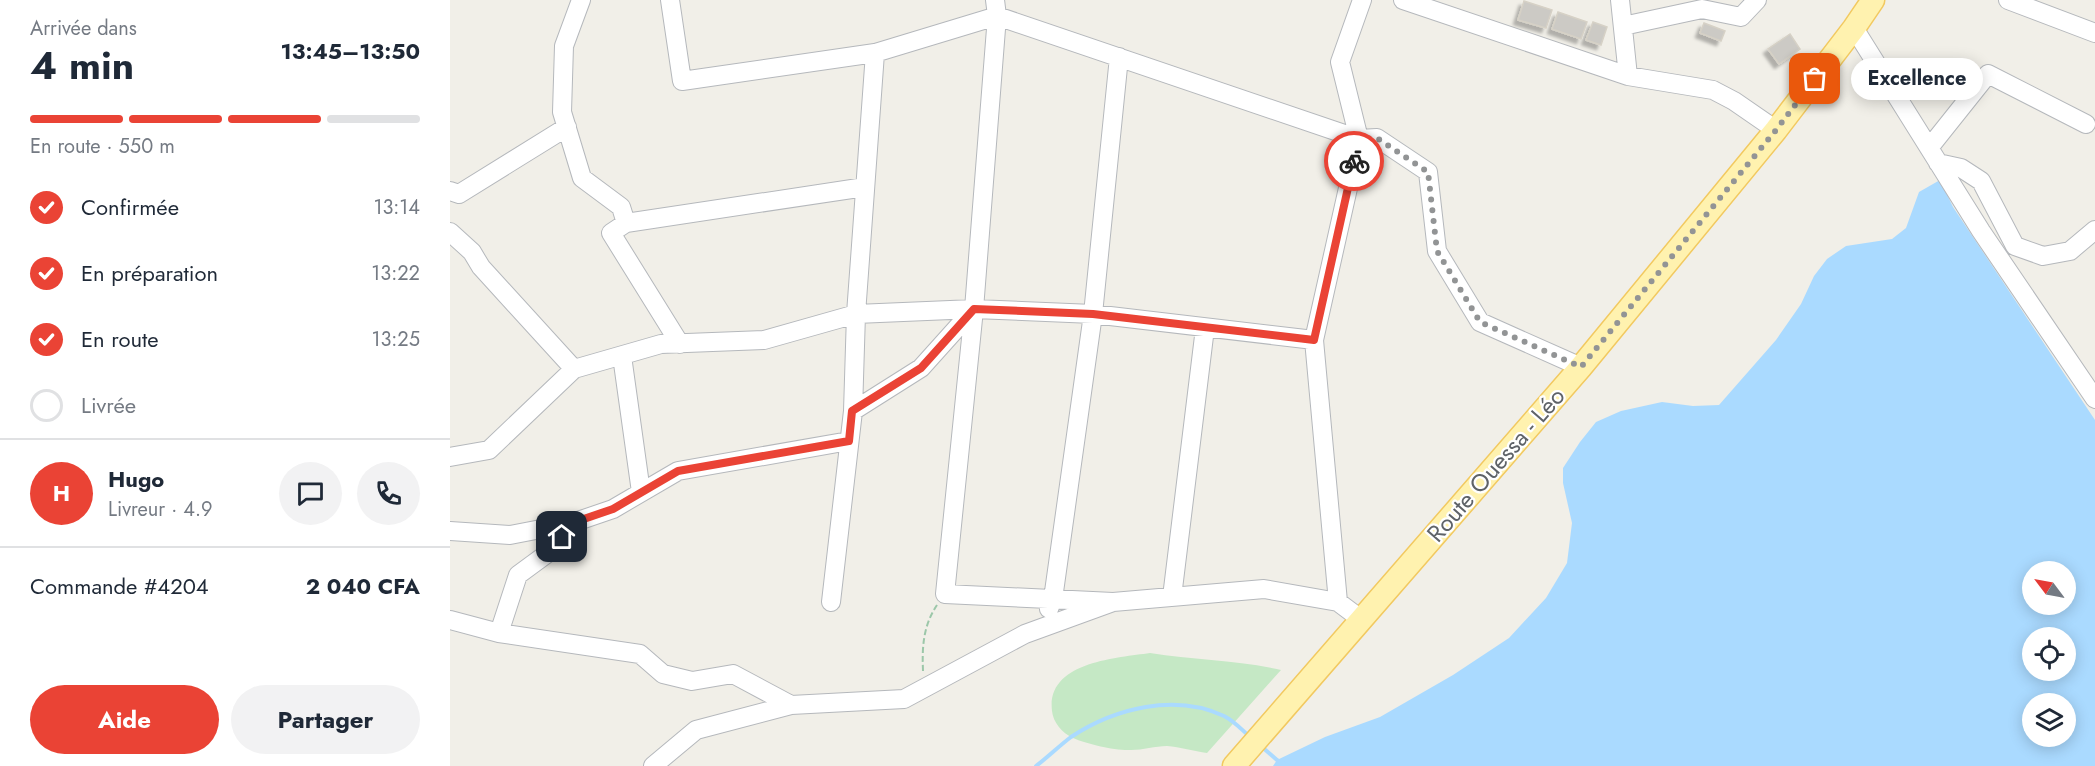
<!DOCTYPE html>
<html lang="fr">
<meta charset="utf-8">
<style>
:root{--surface:#fff;--page:#f2f2f3;--text:#1f2937;--muted:#747a83;--line:#e0e1e3;--accent:#ea4335}
body{margin:0;font-family:Jost,sans-serif;background:var(--page);color:var(--text);height:100vh;display:flex;flex-direction:column;font-size:22px;white-space:nowrap}
*{box-sizing:border-box;margin:0}
p{font-size:20px;color:var(--muted)}
.icon{flex:none;width:33px;height:33px;fill:none;stroke:currentColor;stroke-width:2;stroke-linecap:round;stroke-linejoin:round}
.map{position:relative;flex:1;overflow:hidden}
.side{display:flex;flex-direction:column;background:var(--surface);width:450px}
.side>*{flex:none}
.needle{width:39px;rotate:302deg}
.buttons{position:absolute;left:1572px;top:561px;display:grid;gap:12px}
.buttons a{display:grid;place-items:center;width:54px;height:54px;border-radius:50%;background:var(--surface);box-shadow:0 3px 15px #0003;font-size:30px}
.pin{position:absolute;display:grid;place-items:center;width:51px;height:51px;color:#fff;margin:-26px;border-radius:12px;box-shadow:0 3px 9px #0006}
.courier{position:absolute;display:grid;place-items:center;width:60px;height:60px;margin:-30px;border:4px solid #ea4335;border-radius:50%;background:#fff;color:#222;box-shadow:0 2px 8px #0007}
.bubble{position:absolute;height:42px;border-radius:21px;background:var(--surface);box-shadow:0 3px 15px #0003;font-size:20px;font-weight:700;line-height:42px;text-align:center}
.head em{font-style:normal;font-weight:700}
.head div{display:flex;flex-direction:column-reverse}
.head{display:flex;align-items:center;justify-content:space-between;height:102px;padding:0 30px}
h1{font-size:39px;font-weight:700;line-height:45px}
.bar{display:grid;grid-template-columns:repeat(4,1fr);gap:9px 6px;align-content:center;height:72px;padding:0 30px}
.bar i{height:8px;border-radius:4px;background:var(--line)}
.bar .on{background:var(--accent)}
.bar p{grid-column:span 4}
.line{display:flex;align-items:center;gap:15px;padding:0 30px;border-top:2px solid var(--line)}
.line div{flex:1}
.round{display:grid;place-items:center;flex:none;width:63px;height:63px;border-radius:32px;background:var(--page)}
ol{padding:0 30px;list-style:none}
li{display:flex;align-items:center;gap:18px;height:66px}
li p{margin-inline-start:auto}
li .icon{padding:6px;border-radius:50%;background:var(--accent);color:#fff;stroke-width:4}
li:last-child{color:var(--muted)}
li i{width:33px;height:33px;border:3px solid var(--line);border-radius:50%}
.action{display:flex;gap:12px;margin-top:auto;padding:12px 30px}
.action a{flex:1;height:69px;border-radius:36px;background:var(--accent);color:#fff;font-size:24px;font-weight:700;line-height:69px;text-align:center}
.action a+a{background:var(--page);color:var(--text)}
main{display:flex;flex:1;min-height:0}
.map>svg:first-child{display:block}
.green{fill:#c5e8c5}
.water{fill:#aadaff;fill-rule:evenodd}
.lines{fill:none;stroke-linecap:round;stroke-linejoin:round}
.stream{stroke:#aadaff;stroke-width:4}
.building{fill:#cccac5;stroke:#d6d1c6;stroke-width:1.5;filter:url(#shadow)}
.minor-casing{stroke:#b5b8bc;stroke-width:20}
.major-casing{stroke:#f2c960;stroke-width:25}
.path{stroke:#9cc7a9;stroke-width:2;stroke-dasharray:6 3;stroke-linecap:butt}
.minor{stroke:#fff;stroke-width:18}
.major{stroke:#fff2af;stroke-width:22}
.done{stroke:#929495;stroke-width:6;stroke-dasharray:0 10.8}
.route{stroke:#ea4335;stroke-width:8}
.labels{text-anchor:middle;stroke-width:4.5;stroke-linejoin:round;paint-order:stroke}
.street-label{font-size:24px;fill:#5f6368;stroke:#fff}
</style>
<main>
<section class="side">
<div class="head"><div><h1>4 min</h1><p>Arrivée dans</p></div><em>13:45–13:50</em></div>
<div class="bar"><i class="on"></i><i class="on"></i><i class="on"></i><i></i><p>En route · 550 m</p></div>
<ol>
<li><svg class="icon" aria-label="check" viewBox="0 0 24 24"><path d="M5 12l5 5 9-10"/></svg>Confirmée<p>13:14</p></li>
<li><svg class="icon" aria-label="check" viewBox="0 0 24 24"><path d="M5 12l5 5 9-10"/></svg>En préparation<p>13:22</p></li>
<li><svg class="icon" aria-label="check" viewBox="0 0 24 24"><path d="M5 12l5 5 9-10"/></svg>En route<p>13:25</p></li>
<li><i></i>Livrée</li>
</ol>
<div class="line" style="height:108px"><b class="round" style="background:var(--accent);color:#fff">H</b><div><b>Hugo</b><p>Livreur · 4.9</p></div><a class="round"><svg class="icon" aria-label="chat" viewBox="0 0 24 24"><path d="M4 5h16v11H9l-5 4z"/></svg></a><a class="round"><svg class="icon" aria-label="phone" viewBox="0 0 24 24"><path d="M5 4h4l2 5-3 2q2 4 5 5l2-3 5 2v4C11 20 4 13 5 4z"/></svg></a></div>
<div class="line" style="height:78px"><div>Commande #4204</div><b>2 040 CFA</b></div>
<div class="action"><a>Aide</a><a>Partager</a></div>
</section>
<div class="map">
<svg width="1645" height="766" viewBox="0 0 1645 766">
<defs>
<filter id="shadow"><feDropShadow dx="-4.5" dy="4.5" stdDeviation="1.5" flood-color="#0004"/></filter>
</defs>
<rect width="100%" height="100%" fill="#f1efe8"/>
<path class="green" d="M 700,653 C 744,660 788,660 831,670 L 757,753 C 744,751 730,747 717,746 C 705,746 693,750 681,750 C 666,751 637,744 623,738 C 612,733 603,722 602,711 C 596,662 666,658 700,653 Z"/>
<path class="water" d="M 1490,180 L 1503,207 L 1645,420 L 1645,766 L 823,766 L 827,760 L 875,737 L 930,717 L 1003,675 L 1059,638 L 1096,598 L 1117,563 L 1122,523 L 1113,483 L 1113,468 L 1130,442 L 1146,422 L 1171,411 L 1212,402 L 1243,406 L 1269,405 L 1326,340 L 1351,304 L 1364,276 L 1377,259 L 1396,246 L 1442,239 L 1456,228 L 1469,192 ZM 1582,572 L 1616,572 L 1616,604 L 1582,604 ZM 1582,638 L 1616,638 L 1616,670 L 1582,670 ZM 1582,704 L 1616,704 L 1616,736 L 1582,736 Z"/>
<g class="lines">
<path class="stream" d="M 812,747 L 827,760 L 838,766
M 586,766 C 598,757 609,746 621,737 C 665,708 725,693 774,716 C 784,721 791,729 799,736"/>
</g>
<path class="building" d="M 1074,1 L 1102,10 L 1096,28 L 1068,20 Z
M 1108,12 L 1137,22 L 1131,39 L 1102,29 Z
M 1143,22 L 1157,27 L 1151,45 L 1136,40 Z
M 1254,23 L 1275,31 L 1271,41 L 1250,33 Z
M 1340,34 L 1350,49 L 1329,64 L 1318,49 Z"/>
<g class="lines">
<g class="minor-casing">
<path id="minor" d="M 131,0 L 114,46 L 112,112 L 132,178 L 171,207 L 176,223
M 220,0 L 232,81 L 425,53 L 547,16 L 909,139 L 927,138 L 978,172 L 987,251 L 1030,322 L 1131,367
M 545,0 L 547,16 L 524,309 L 495,594 L 663,602
M 953,0 L 1178,76 L 1263,90 L 1284,101 L 1326,130
M 1170,0 L 1178,76
M 1558,0 L 1645,33
M 1173,26 L 1252,9 L 1291,17 L 1307,0
M 1404,28 L 1531,231 L 1645,399
M 1479,148 L 1538,74 L 1636,124
M 1488,163 L 1511,168 L 1531,181 L 1565,246 L 1593,256 L 1620,251 L 1645,230
M 0,191 L 9,194 L 117,127
M 0,232 L 22,252 L 31,267 L 124,369
M 230,344 L 161,233 L 176,223 L 415,187
M 172,356 L 191,492
M 403,411 L 471,368 L 524,309
M 0,457 L 39,450 L 124,369 L 211,344 L 314,340 L 406,314 L 524,309 L 643,314 L 864,340
M 0,531 L 60,535 L 122,523 L 163,509 L 228,471 L 399,441
M 722,597 L 755,328
M 381,602 L 403,411 L 406,314 L 425,53
M 599,609 L 603,599 L 643,314 L 669,57
M 0,620 L 49,633 L 190,654 L 213,674 L 242,681 L 283,674 L 341,705
M 912,620 L 888,602 L 864,340 L 909,139 L 890,62 L 912,0
M 49,633 L 68,575 L 102,550 L 122,523
M 203,766 L 246,730 L 341,705 L 454,699 L 575,634 L 663,602 L 814,589 L 888,602"/>
</g>
<g class="major-casing">
<path id="major" d="M 784,766 L 1131,367 L 1326,130 L 1404,28 L 1423,0"/>
</g>
<path class="path" d="M 473,671 C 472,647 473,626 487,605"/>
<use href="#minor" class="minor"/>
<use href="#major" class="major"/>
</g>
<g class="lines">
<path class="done" d="M 904,161 L 909,139 L 927,138 L 978,172 L 987,251 L 1030,322 L 1131,367 L 1326,130 L 1365,79"/>
<path class="route" d="M 112,537 L 122,523 L 163,509 L 228,471 L 399,441 L 402,411 L 471,368 L 524,309 L 643,314 L 864,340 L 904,161"/>
</g>
<g class="labels">
<g class="street-label">
<text transform="translate(1046 465) rotate(-49)" y="8">Route Ouessa - Léo</text>
</g>
</g>
</svg>
<div class="buttons">
<a><svg class="needle" viewBox="-14 -14 28 28"><path d="M0-13l5 13h-10z" fill="#e53935"/><path d="M0 13l5-13h-10z" fill="#747a83"/></svg></a>
<a><svg class="icon" aria-label="locate" viewBox="0 0 24 24"><circle cx="12" cy="12" r="6"/><path d="M12 2v4M12 18v4M2 12h4M18 12h4"/></svg></a>
<a><svg class="icon" aria-label="layers" viewBox="0 0 24 24"><path d="M12 4l9 5-9 5-9-5zM3 14l9 5 9-5"/></svg></a>
</div>
<div class="pin" style="left:1365px;top:79px;background:#ea580c"><svg class="icon" aria-label="bag" viewBox="0 0 24 24"><path d="M5 8h14l-1 12H6zM9 8a3 3 0 0 1 6 0"/></svg></div>
<div class="pin" style="left:112px;top:537px;background:#1f2937"><svg class="icon" aria-label="home" viewBox="0 0 24 24"><path d="M3 11l9-7 9 7M6 9v11h12V9"/></svg></div>
<div class="courier" style="left:904px;top:161px"><svg class="icon" aria-label="bike" viewBox="0 0 24 24"><circle cx="6" cy="16" r="4"/><circle cx="18" cy="16" r="4"/><path d="M6 16l4-8h5l3 8M10 8l3 8H6M13 5h3"/></svg></div>
<div class="bubble" style="left:1401px;top:58px;width:132px">Excellence</div>
</div>
</main>
